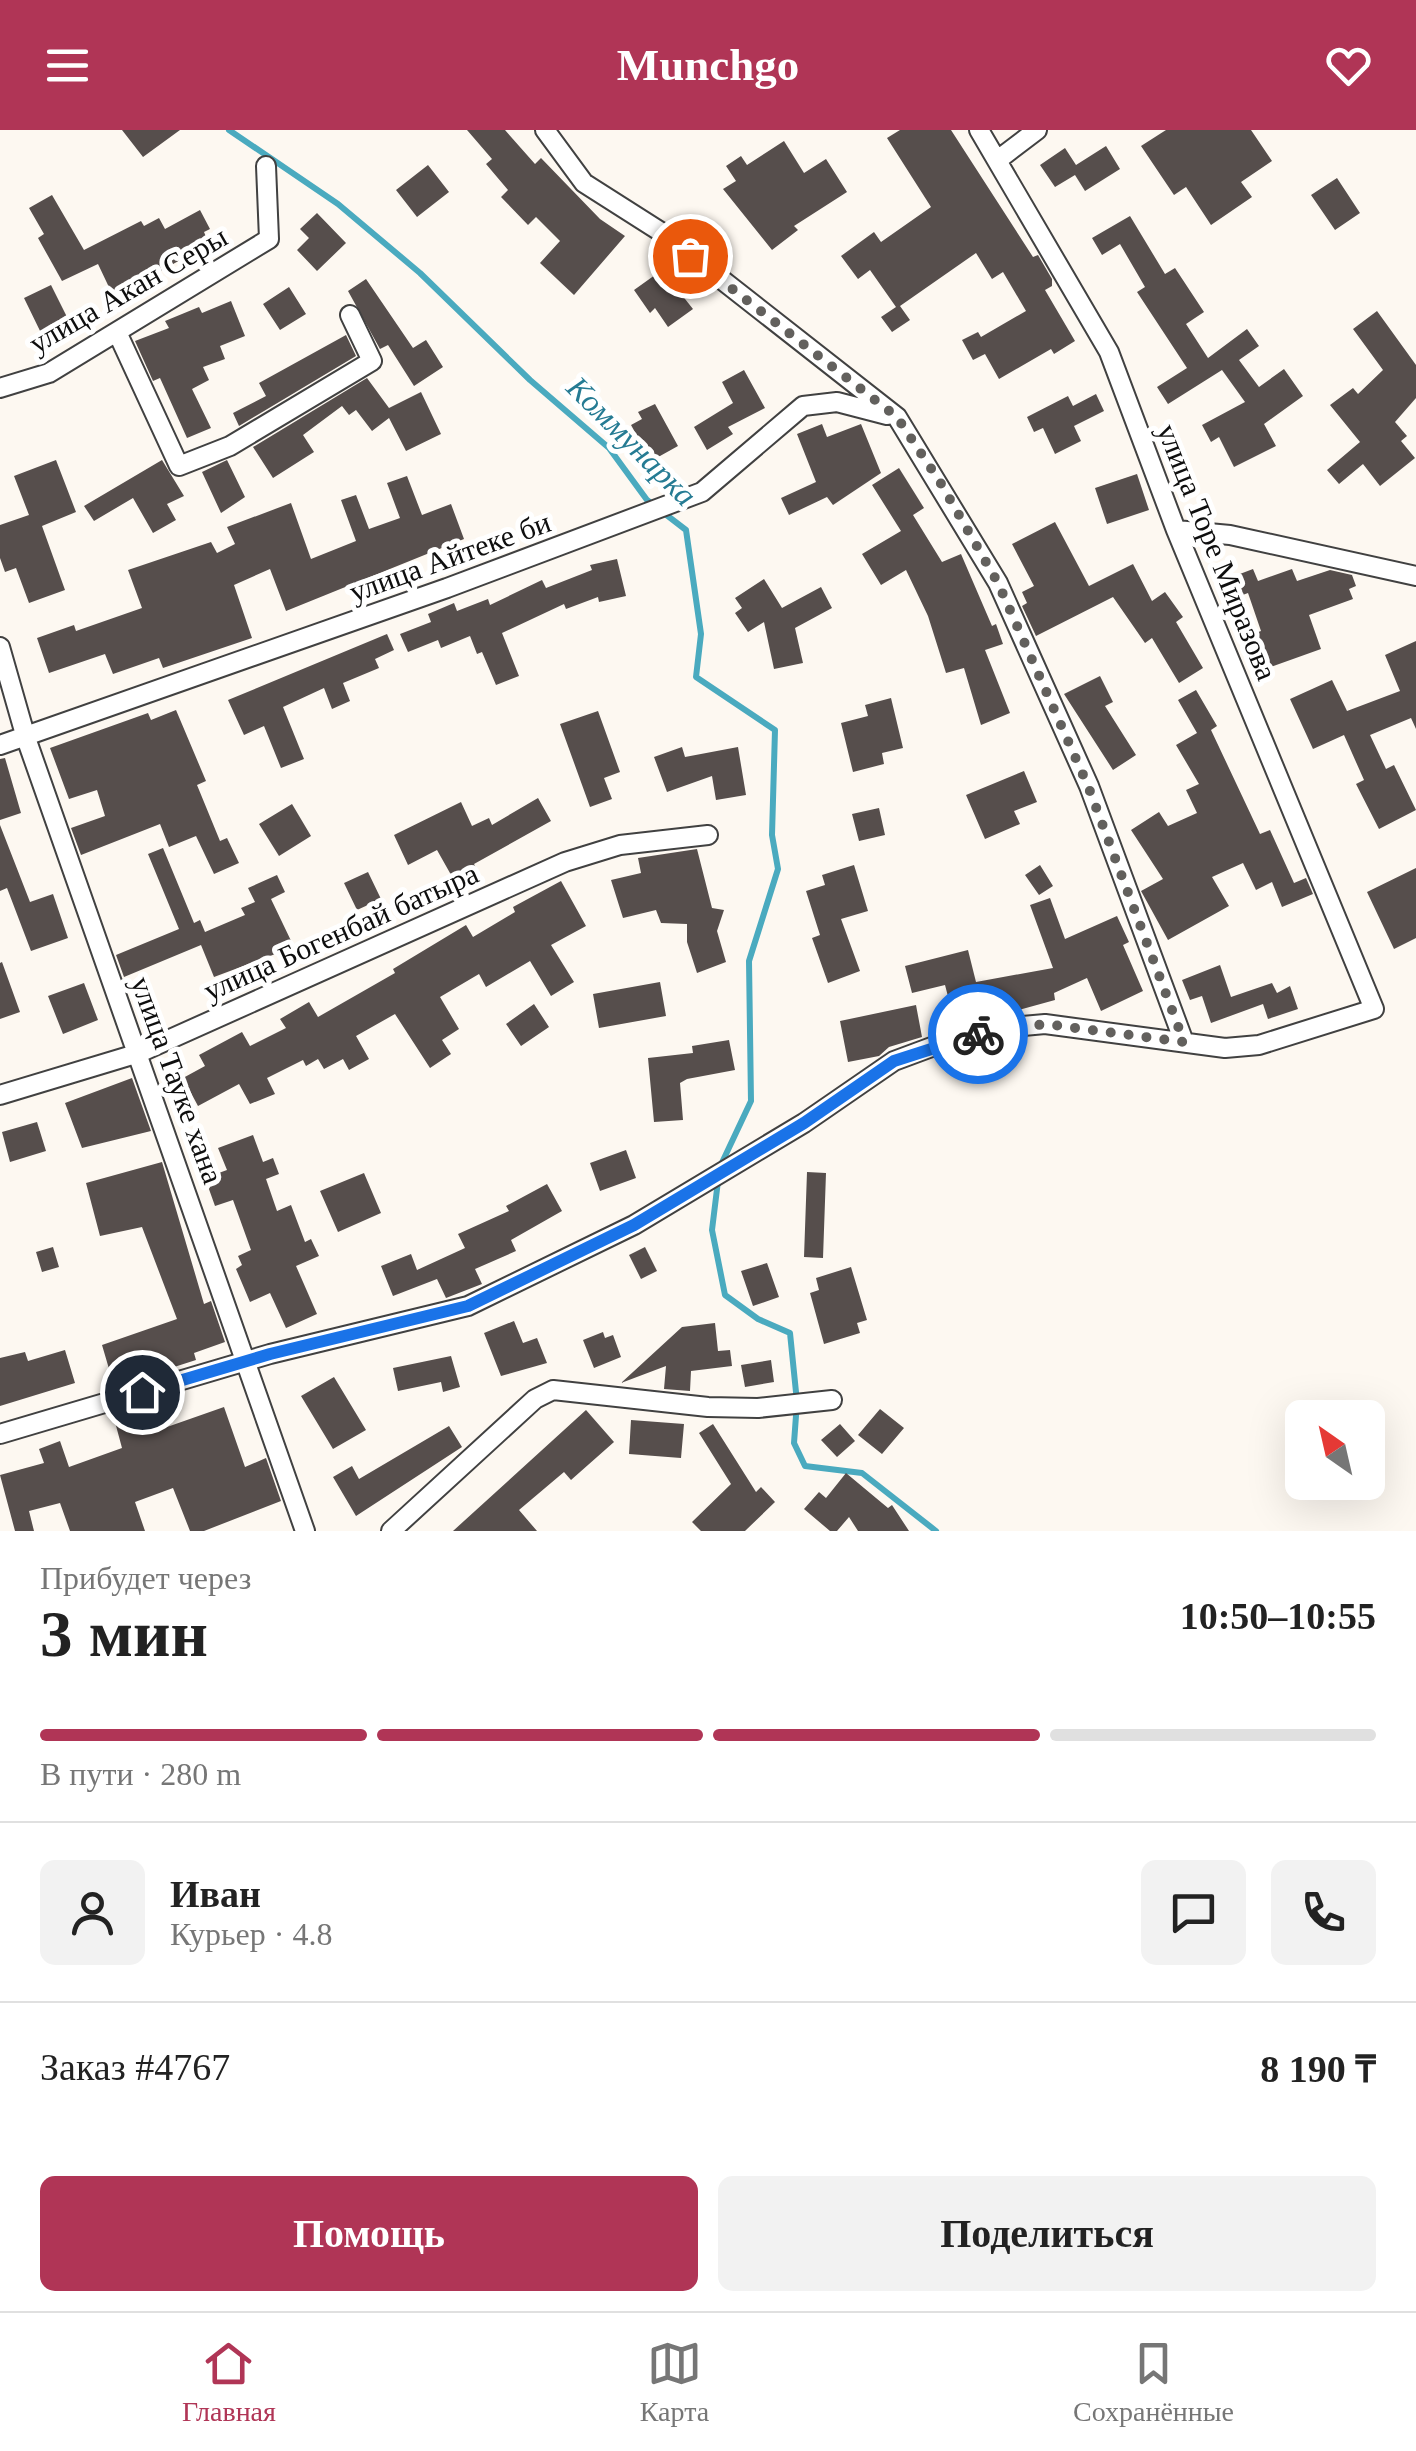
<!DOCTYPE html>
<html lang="ru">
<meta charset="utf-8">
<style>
:root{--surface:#fff;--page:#f2f2f2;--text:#222;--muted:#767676;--line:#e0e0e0;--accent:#b03556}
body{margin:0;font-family:"Times New Roman",serif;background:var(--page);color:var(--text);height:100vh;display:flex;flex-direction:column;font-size:38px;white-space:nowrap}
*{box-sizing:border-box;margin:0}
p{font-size:32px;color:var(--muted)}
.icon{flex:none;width:55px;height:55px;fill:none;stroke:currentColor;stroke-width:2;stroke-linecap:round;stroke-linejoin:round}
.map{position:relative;height:1401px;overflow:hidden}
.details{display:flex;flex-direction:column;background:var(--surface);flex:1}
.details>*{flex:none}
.needle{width:65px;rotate:326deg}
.buttons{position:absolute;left:1285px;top:1270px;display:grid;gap:20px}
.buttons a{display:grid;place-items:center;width:100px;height:100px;border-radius:15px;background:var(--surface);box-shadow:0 10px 40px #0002;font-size:50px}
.pin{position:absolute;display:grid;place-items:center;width:85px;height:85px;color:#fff;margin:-42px;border:5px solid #fff;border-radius:50%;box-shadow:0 2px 10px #0007}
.courier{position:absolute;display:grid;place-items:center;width:100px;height:100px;margin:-50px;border:8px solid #1a73e8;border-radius:50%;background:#fff;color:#222;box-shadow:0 2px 12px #0007}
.summary em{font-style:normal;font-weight:600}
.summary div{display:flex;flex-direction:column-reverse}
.summary{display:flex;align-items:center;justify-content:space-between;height:170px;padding:0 40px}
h1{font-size:65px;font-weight:600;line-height:75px}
.bar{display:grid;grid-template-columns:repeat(4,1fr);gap:15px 10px;align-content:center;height:120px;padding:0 40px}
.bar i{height:12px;border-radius:8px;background:var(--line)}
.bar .selected{background:var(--accent)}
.bar p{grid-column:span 4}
.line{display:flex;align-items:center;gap:25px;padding:0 40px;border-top:2px solid var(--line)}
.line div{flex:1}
.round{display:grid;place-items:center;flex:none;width:105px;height:105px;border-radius:15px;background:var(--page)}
.cta{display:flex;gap:20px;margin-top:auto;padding:20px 40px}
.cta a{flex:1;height:115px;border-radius:15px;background:var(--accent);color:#fff;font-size:40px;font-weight:600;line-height:115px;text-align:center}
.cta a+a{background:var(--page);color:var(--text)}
header{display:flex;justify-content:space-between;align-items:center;height:130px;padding:0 40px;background:var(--accent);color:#fff;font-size:45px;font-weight:600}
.dock{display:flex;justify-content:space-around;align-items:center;height:140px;border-top:2px solid var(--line);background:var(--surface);font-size:28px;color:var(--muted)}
.dock a{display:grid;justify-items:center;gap:5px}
.dock .selected{color:var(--accent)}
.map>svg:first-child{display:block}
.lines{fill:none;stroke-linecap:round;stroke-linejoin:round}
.stream{stroke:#4aaabf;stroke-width:6}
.building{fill:#564e4c}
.street-casing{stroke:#414141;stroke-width:22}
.street{stroke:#fff;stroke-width:18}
.done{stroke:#62605d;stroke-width:10;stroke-dasharray:0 18}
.route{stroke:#1a73e8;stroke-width:12}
.labels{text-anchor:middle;stroke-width:10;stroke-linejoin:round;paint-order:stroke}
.street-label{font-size:30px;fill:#0e0e0e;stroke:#fff}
.water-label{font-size:32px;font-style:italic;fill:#257b93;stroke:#fff}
</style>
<header><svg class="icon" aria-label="menu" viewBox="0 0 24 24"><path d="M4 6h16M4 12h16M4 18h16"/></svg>Munchgo<svg class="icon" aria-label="heart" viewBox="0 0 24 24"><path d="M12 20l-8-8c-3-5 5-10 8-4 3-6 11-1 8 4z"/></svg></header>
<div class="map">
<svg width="1416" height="1401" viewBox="0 0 1416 1401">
<rect width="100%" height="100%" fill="#fdf8f1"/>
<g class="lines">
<path class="stream" d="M 229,0 L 338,74 L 420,143 L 530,250 L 609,318 L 647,370 L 686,400 L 701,504 L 696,547 L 775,600 L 772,705 L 778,739 L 749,831 L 751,971 L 719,1039
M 718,1051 L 712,1100 L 725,1165 L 758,1189 L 790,1203 L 797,1272 L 794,1313 L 805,1336 L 862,1343 L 936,1401"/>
</g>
<path class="building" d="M 122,0 L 180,0 L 143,27 Z
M 467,0 L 505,0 L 535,34 L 541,28 L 600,89 L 625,106 L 574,165 L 540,133 L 560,111 L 536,87 L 528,95 L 501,67 L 508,60 L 486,34 L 492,29 Z
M 900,0 L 951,0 L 1033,127 L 1038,125 L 1052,149 L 1052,156 L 1045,160 L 1075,211 L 1054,224 L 1051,219 L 999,249 L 985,224 L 973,230 L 962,210 L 978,202 L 981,207 L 1026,181 L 1003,142 L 992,149 L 976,123 L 900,176 L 910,190 L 892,202 L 881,187 L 896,177 L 870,140 L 858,149 L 841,126 L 874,102 L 881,112 L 931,77 L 887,8 Z
M 1166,0 L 1251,0 L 1272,31 L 1241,52 L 1252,67 L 1211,95 L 1186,57 L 1174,65 L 1141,16 Z
M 784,11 L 804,43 L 826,29 L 847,62 L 794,96 L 798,100 L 772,120 L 723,59 L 736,51 L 726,36 L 741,26 L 747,35 Z
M 1106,16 L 1120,39 L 1085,61 L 1075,45 L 1055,57 L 1040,35 L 1065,18 L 1076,35 Z
M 428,35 L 449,62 L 417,87 L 396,60 Z
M 1337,48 L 1360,83 L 1335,100 L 1311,65 Z
M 52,65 L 84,120 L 141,91 L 144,96 L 159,88 L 165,99 L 200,80 L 210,99 L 204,102 L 209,114 L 139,153 L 142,159 L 116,172 L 98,134 L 62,151 L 38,108 L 44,104 L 29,78 Z
M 317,83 L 346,113 L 317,141 L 297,120 L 309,108 L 300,99 Z
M 1130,86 L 1165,144 L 1175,138 L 1204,182 L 1186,194 L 1208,228 L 1247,199 L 1259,216 L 1239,230 L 1259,257 L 1284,239 L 1303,266 L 1264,294 L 1276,316 L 1234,337 L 1219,307 L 1211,312 L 1202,295 L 1245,272 L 1222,240 L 1168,274 L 1157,257 L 1187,238 L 1137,162 L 1145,157 L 1120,114 L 1102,125 L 1092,108 Z
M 662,140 L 693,179 L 668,197 L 655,178 L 650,183 L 634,160 Z
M 366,149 L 413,218 L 426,210 L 443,237 L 414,256 L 388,215 L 380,219 L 348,161 Z
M 51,155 L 69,191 L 42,205 L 24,168 Z
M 289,157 L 306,184 L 280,200 L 263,174 Z
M 231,171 L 245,206 L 220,216 L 225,229 L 203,237 L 209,250 L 192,259 L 211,298 L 187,308 L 160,248 L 153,251 L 135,211 L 169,198 L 165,191 L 199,177 L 202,183 Z
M 1377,181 L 1416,235 L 1416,268 L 1395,292 L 1407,306 L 1401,311 L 1415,328 L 1380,356 L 1363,334 L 1339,354 L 1327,340 L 1360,312 L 1330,275 L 1353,258 L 1358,264 L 1383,240 L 1353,199 Z
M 346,205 L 356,226 L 239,296 L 233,283 L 266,266 L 259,253 Z
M 744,240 L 765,278 L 728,297 L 733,304 L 707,320 L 694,297 L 733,273 L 722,252 Z
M 367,248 L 389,278 L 421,262 L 441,304 L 406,321 L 389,288 L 372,301 L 356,280 L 349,285 L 342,276 L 303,305 L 314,322 L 273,348 L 253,317 Z
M 1096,264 L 1104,281 L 1074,296 L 1081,311 L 1055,324 L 1043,298 L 1034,302 L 1027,287 L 1068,266 L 1073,276 Z
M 655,274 L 678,316 L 651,331 L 631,295 L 642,289 L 638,282 Z
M 822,294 L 827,307 L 861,294 L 881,343 L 833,375 L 827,367 L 789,385 L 781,368 L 816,352 L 797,304 Z
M 56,330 L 76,382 L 42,396 L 65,460 L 29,473 L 16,438 L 5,442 L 0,428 L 0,395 L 29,385 L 14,346 Z
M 162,330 L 184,366 L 167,374 L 176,390 L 153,403 L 133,368 L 94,391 L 84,376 Z
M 227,330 L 245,367 L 221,383 L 202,342 Z
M 899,338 L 924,378 L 913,385 L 942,432 L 961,424 L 992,496 L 996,494 L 1003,514 L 985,520 L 1010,583 L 981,595 L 964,538 L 946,543 L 928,486 L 906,440 L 881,455 L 862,424 L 901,401 L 872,355 Z
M 1137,344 L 1149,380 L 1107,394 L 1095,358 Z
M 407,346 L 422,385 L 451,374 L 464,409 L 286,481 L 270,439 L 234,455 L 252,508 L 163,538 L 159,528 L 113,544 L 105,524 L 49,543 L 37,508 L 74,495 L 76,501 L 142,478 L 128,440 L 211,412 L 217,423 L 235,414 L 227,397 L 291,373 L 311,429 L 356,411 L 341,370 L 356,365 L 369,399 L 400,388 L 387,353 Z
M 1055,392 L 1089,456 L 1133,434 L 1152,471 L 1165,462 L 1183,487 L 1176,492 L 1203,538 L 1179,553 L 1152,508 L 1145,513 L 1113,467 L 1036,506 L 1022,476 L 1027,473 L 1022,462 L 1034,456 L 1012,414 Z
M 617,429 L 626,466 L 599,472 L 598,467 L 566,479 L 564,474 L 502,503 L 519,546 L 496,555 L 482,522 L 477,524 L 470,506 L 441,518 L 438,510 L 408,522 L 400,504 L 431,492 L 428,484 L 454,473 L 457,481 L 488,469 L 490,475 L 542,450 L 546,458 L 592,440 L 590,435 Z
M 1253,439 L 1258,451 L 1292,439 L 1297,451 L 1330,440 L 1352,445 L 1356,456 L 1349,459 L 1353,469 L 1309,485 L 1321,519 L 1254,543 L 1242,508 L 1261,501 L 1248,463 L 1232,469 L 1224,450 Z
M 764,449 L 782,478 L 821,457 L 832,478 L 795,498 L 803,533 L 774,539 L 764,492 L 748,502 L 735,483 L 742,478 L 735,468 Z
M 387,504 L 394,520 L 375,529 L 379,538 L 343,553 L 350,571 L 332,579 L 324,558 L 283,577 L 304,629 L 281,638 L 264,596 L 244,605 L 228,570 Z
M 1416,511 L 1416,599 L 1411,588 L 1370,605 L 1386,639 L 1394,635 L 1416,680 L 1379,699 L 1356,654 L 1364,650 L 1344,605 L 1313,619 L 1290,569 L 1332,550 L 1347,581 L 1400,561 L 1385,525 Z
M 1100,546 L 1113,572 L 1105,576 L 1136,625 L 1113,640 L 1064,564 Z
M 1196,560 L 1217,596 L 1211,600 L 1260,704 L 1270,700 L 1294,753 L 1306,748 L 1313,764 L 1282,777 L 1272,752 L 1256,760 L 1243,733 L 1212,747 L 1229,776 L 1168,810 L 1141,761 L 1163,749 L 1131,700 L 1159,682 L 1168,696 L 1197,683 L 1186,660 L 1199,654 L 1176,615 L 1197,603 L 1178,570 Z
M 891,568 L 903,618 L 882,623 L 884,634 L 853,642 L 841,593 L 868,586 L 865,575 Z
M 176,580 L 206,651 L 197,655 L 220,711 L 227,708 L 239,733 L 214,744 L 196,706 L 169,717 L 160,694 L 81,725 L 71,698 L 105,686 L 97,660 L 69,669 L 50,618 L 148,583 L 151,590 Z
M 598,581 L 620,642 L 604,648 L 612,669 L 590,677 L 560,594 Z
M 682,617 L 685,627 L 738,617 L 746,665 L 716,670 L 712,646 L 667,662 L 654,627 Z
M 5,628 L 21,683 L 0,690 L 0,629 Z
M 1024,641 L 1037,672 L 1014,681 L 1020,694 L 985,709 L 966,665 Z
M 538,668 L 551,691 L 474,734 L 481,747 L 459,759 L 437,720 L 408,735 L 394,705 L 461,672 L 472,696 L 489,688 L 492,695 Z
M 292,674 L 311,706 L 279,726 L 259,694 Z
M 879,678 L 885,705 L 859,711 L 852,684 Z
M 0,695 L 30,772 L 53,764 L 68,808 L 31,821 L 7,758 L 0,761 Z
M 163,718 L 194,793 L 200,790 L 205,802 L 245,785 L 241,778 L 255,772 L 248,758 L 277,745 L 285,762 L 271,769 L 294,817 L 214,847 L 201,815 L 124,847 L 116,825 L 179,799 L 148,724 Z
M 697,719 L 712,778 L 724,780 L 717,801 L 726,832 L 697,843 L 687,812 L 687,794 L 661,793 L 656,780 L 623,788 L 611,750 L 641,743 L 638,728 Z
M 854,735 L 868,781 L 841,789 L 860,841 L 828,853 L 812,808 L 820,805 L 806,761 L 825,755 L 822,745 Z
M 1040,735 L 1053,756 L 1039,765 L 1025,745 Z
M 1416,738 L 1416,808 L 1394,819 L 1367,762 Z
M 368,742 L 381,769 L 357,780 L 344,753 Z
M 561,751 L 586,796 L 551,815 L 574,852 L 551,866 L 530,831 L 486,857 L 479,844 L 440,867 L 459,899 L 442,910 L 451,924 L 430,938 L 395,884 L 356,906 L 369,929 L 349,940 L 343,929 L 324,939 L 318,929 L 306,936 L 303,930 L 267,948 L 275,964 L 250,974 L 239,954 L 198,976 L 183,948 L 205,936 L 199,925 L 242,902 L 250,916 L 286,898 L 280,889 L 309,872 L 318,887 L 395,843 L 393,839 L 466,795 L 473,807 L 515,782 L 513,777 Z
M 1050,768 L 1065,809 L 1117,786 L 1129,812 L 1123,815 L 1143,861 L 1101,881 L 1087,848 L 1054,863 L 1055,870 L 956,897 L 945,855 L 912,863 L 905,836 L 968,820 L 976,852 L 1053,838 L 1030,775 Z
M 2,832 L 20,882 L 0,889 L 0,833 Z
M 1220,835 L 1231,867 L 1272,853 L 1277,863 L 1290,856 L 1298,879 L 1268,889 L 1263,874 L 1211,893 L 1202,866 L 1190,870 L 1182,850 Z
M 660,852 L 666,886 L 599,898 L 593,864 Z
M 84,853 L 98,890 L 63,904 L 48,866 Z
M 534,874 L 549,897 L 521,916 L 506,894 Z
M 916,875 L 922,907 L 889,917 L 879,926 L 848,932 L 840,891 Z
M 729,910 L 735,940 L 687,949 L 680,953 L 683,990 L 654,992 L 648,928 L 693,923 L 692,916 Z
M 132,948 L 151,1001 L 82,1018 L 65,973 Z
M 37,992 L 46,1021 L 10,1032 L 2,1002 Z
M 253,1005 L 263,1032 L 273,1028 L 279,1044 L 266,1049 L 277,1081 L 291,1075 L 305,1112 L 311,1109 L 319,1126 L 296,1136 L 317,1184 L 286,1198 L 270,1163 L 250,1172 L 236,1139 L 242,1135 L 238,1126 L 251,1120 L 233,1070 L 215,1076 L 205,1048 L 227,1040 L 218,1018 Z
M 626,1020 L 636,1048 L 600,1061 L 590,1033 Z
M 162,1032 L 204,1174 L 211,1171 L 225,1212 L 194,1223 L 196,1230 L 171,1238 L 169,1231 L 112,1249 L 102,1215 L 177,1189 L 142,1097 L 100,1106 L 86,1053 Z
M 807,1042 L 826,1043 L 823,1128 L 804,1127 Z
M 364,1043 L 381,1083 L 338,1102 L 320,1061 Z
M 547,1054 L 562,1081 L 511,1110 L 516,1121 L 475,1139 L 482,1154 L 446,1168 L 437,1149 L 393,1166 L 381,1136 L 411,1124 L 417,1140 L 465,1118 L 458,1104 L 509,1081 L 506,1076 Z
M 53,1117 L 59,1137 L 42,1142 L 36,1122 Z
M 645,1117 L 657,1141 L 641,1149 L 629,1125 Z
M 767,1133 L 779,1167 L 753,1176 L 741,1141 Z
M 851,1137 L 867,1190 L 857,1193 L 860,1203 L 824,1214 L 810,1163 L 819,1160 L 816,1148 Z
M 514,1191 L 523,1213 L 537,1208 L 547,1233 L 501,1246 L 484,1203 Z
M 715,1193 L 718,1221 L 730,1220 L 732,1236 L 691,1241 L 690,1261 L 664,1259 L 666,1236 L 621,1253 L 682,1197 Z
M 603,1202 L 605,1208 L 613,1205 L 621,1227 L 594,1238 L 583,1210 Z
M 65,1220 L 75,1253 L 0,1276 L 0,1228 L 25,1222 L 28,1231 Z
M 451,1226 L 460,1257 L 443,1262 L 441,1252 L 398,1261 L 393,1238 Z
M 771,1230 L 774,1252 L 745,1257 L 741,1235 Z
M 334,1247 L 366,1300 L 333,1319 L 301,1266 Z
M 224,1277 L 245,1337 L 266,1328 L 281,1371 L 204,1401 L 190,1401 L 173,1358 L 135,1372 L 145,1401 L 70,1401 L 60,1373 L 29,1381 L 34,1401 L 15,1401 L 0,1345 L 44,1333 L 39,1319 L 60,1311 L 69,1337 L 122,1318 L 115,1292 L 162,1279 L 167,1297 Z
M 880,1279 L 904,1298 L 882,1324 L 858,1305 Z
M 586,1280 L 614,1312 L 571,1350 L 564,1342 L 519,1380 L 537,1401 L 453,1401 Z
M 631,1290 L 684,1294 L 681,1328 L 629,1324 Z
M 713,1294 L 756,1362 L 761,1357 L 775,1372 L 745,1401 L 701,1401 L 692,1392 L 731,1354 L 699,1303 Z
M 840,1294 L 855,1311 L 837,1327 L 821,1310 Z
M 449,1296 L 462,1317 L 356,1386 L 333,1347 L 352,1336 L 359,1349 Z
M 846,1343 L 888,1378 L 892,1375 L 909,1401 L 858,1401 L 849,1387 L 837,1401 L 830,1401 L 804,1379 L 819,1362 L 826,1368 Z"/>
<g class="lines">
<g class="street-casing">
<path id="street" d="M 545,0 L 584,53 L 661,102 L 897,287 L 998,453 L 1089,656 L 1184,912
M 999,29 L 1037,0
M 117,202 L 179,336 L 230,316 L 372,231 L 350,185
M 0,258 L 49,243 L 269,109 L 266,36
M 1176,400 L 1230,405 L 1416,446
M 0,517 L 26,608 L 305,1401
M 0,615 L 447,458 L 702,362 L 803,276 L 837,272 L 887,285
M 0,965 L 139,923 L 565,732 L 620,715 L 708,705
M 0,1304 L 270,1224 L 468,1176 L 634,1095 L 804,993 L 894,931 L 937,915 L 1001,898 L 1045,894 L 1225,918 L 1259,915 L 1374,879 L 1176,400 L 1109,222 L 979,0
M 391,1401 L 535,1269 L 553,1260 L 708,1277 L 758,1278 L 832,1270"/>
</g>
<use href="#street" class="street"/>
</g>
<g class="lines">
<path class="done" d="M 690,126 L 897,287 L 940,352 L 998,453 L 1088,656 L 1184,912 L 1045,894 L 978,904"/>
<path class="route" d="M 142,1262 L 270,1224 L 468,1176 L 634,1095 L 804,993 L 894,931 L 978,904"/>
</g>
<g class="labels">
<g class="street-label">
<text transform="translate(128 160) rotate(-30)" y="10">улица Акан Серы</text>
<text transform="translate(1217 422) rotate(68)" y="10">улица Торе Миразова</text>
<text transform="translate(450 427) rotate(-20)" y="10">улица Айтеке би</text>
<text transform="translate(341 802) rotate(-24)" y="10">улица Богенбай батыра</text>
<text transform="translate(177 950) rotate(70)" y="10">улица Тауке хана</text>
</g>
<g class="water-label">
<text transform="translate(632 311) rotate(45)" y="11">Коммунарка</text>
</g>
</g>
</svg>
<div class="buttons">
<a><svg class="needle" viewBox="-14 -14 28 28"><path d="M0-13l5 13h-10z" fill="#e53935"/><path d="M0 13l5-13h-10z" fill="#767676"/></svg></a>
</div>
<div class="pin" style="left:690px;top:126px;background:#ea580c"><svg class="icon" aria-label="bag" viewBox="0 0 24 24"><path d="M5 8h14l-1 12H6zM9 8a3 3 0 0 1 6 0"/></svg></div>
<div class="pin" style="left:142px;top:1262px;background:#1f2937"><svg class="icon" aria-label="home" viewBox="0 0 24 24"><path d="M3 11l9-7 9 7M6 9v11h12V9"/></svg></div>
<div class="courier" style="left:978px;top:904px"><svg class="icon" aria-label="bike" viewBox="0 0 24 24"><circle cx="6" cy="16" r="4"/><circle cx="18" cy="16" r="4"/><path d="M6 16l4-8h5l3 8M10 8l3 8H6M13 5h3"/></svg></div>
</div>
<section class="details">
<div class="summary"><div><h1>3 мин</h1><p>Прибудет через</p></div><em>10:50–10:55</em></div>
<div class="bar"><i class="selected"></i><i class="selected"></i><i class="selected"></i><i></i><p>В пути · 280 m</p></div>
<div class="line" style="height:180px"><a class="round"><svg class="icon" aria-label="person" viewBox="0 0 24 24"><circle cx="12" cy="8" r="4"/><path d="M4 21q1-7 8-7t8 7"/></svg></a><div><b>Иван</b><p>Курьер · 4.8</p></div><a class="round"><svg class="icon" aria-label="chat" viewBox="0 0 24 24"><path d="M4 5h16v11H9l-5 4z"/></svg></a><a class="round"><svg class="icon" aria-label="phone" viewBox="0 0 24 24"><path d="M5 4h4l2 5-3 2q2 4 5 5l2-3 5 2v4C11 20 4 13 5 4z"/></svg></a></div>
<div class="line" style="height:130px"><div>Заказ #4767</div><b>8 190 ₸</b></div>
<div class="cta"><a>Помощь</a><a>Поделиться</a></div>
</section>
<nav class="dock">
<a class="selected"><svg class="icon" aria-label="home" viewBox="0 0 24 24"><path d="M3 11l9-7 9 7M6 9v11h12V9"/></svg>Главная</a>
<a><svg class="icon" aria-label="map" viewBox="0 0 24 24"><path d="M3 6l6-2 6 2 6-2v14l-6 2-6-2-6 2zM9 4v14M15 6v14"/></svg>Карта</a>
<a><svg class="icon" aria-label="saved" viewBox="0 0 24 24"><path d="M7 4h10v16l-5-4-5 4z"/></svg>Сохранённые</a>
</nav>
